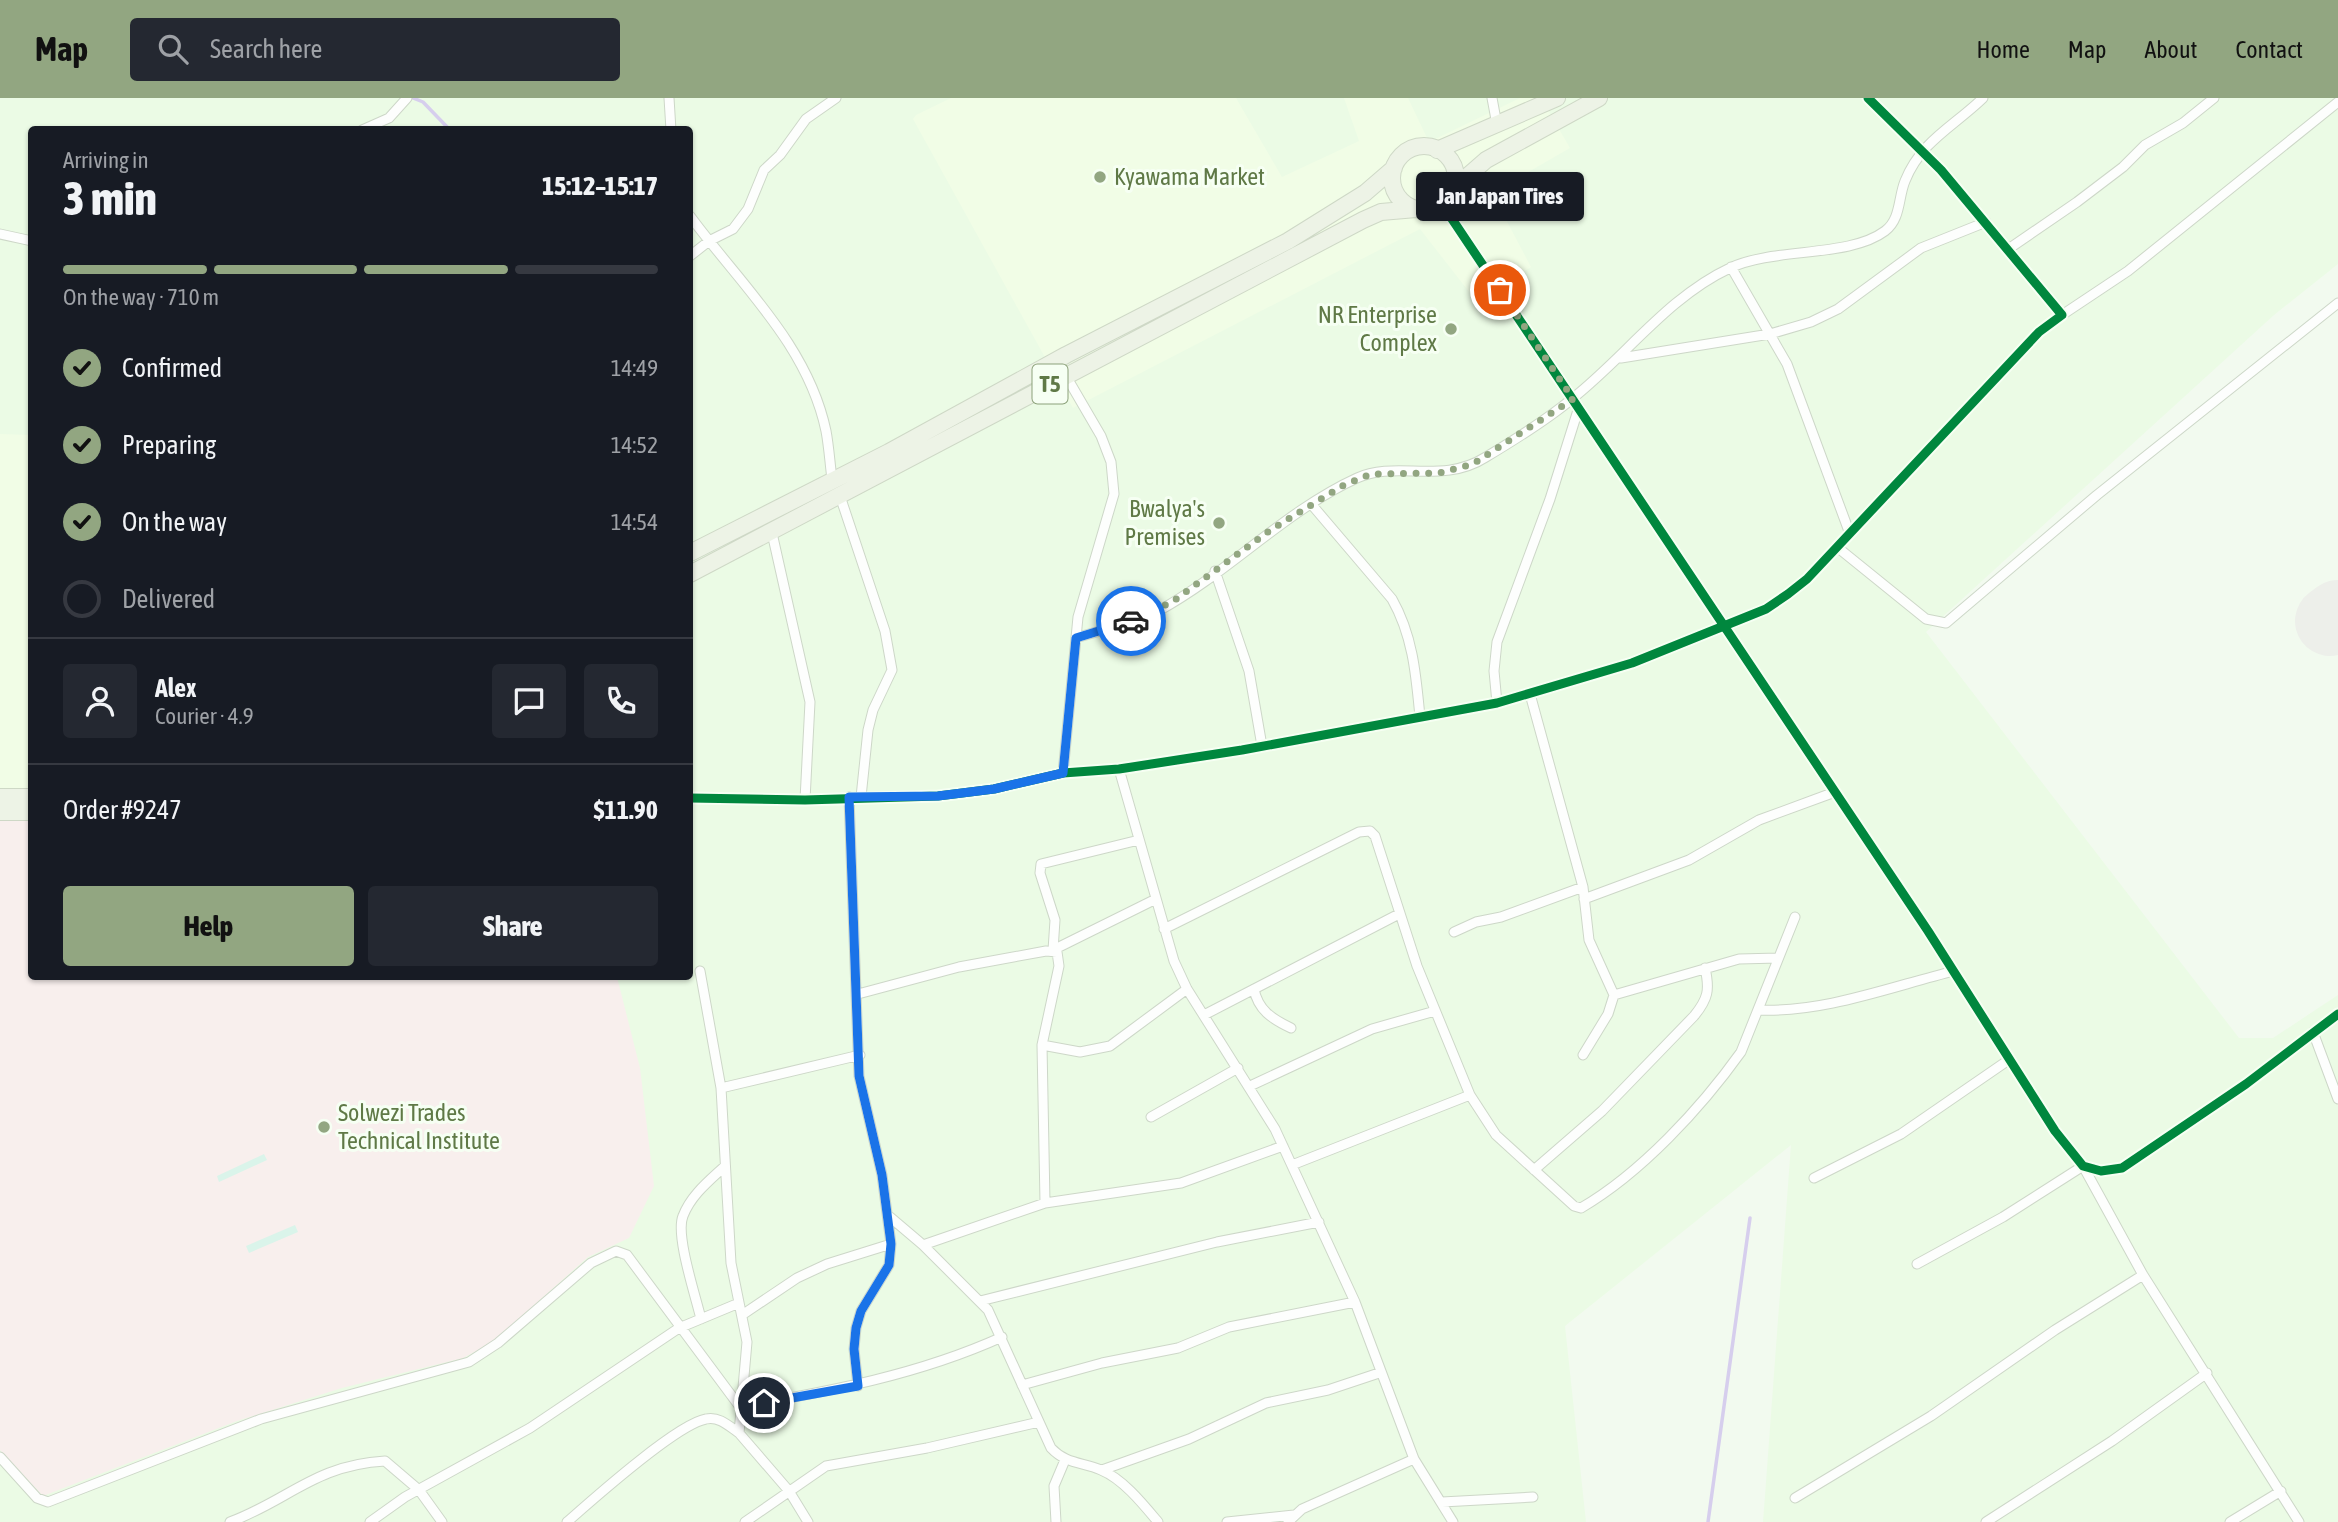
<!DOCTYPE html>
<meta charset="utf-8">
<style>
:root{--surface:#171b24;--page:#242831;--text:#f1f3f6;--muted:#9ea1a6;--line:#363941;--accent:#92a681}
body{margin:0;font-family:"Asap Condensed",sans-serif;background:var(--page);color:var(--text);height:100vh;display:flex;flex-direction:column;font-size:26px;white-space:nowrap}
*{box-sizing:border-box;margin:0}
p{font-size:23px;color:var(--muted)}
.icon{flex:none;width:38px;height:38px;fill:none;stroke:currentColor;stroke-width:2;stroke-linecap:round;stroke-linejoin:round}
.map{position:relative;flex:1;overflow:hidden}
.drawer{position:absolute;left:28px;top:28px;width:665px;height:854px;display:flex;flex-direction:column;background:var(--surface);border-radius:7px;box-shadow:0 2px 5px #0004}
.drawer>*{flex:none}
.pin{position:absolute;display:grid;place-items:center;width:60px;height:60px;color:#fff;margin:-30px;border:4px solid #fff;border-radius:50%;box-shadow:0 2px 7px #0007}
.courier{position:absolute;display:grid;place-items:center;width:70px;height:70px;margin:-35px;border:5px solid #1a73e8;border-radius:50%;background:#fff;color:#222;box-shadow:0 2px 9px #0007}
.bubble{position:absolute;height:49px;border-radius:7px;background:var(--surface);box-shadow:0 2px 5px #0004;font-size:23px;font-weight:800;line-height:49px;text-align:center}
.summary em{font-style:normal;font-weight:800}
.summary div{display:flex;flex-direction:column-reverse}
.summary{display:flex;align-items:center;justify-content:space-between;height:119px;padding:0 35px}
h1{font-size:46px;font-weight:800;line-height:52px}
.bar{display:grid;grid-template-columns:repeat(4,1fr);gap:10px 7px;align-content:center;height:84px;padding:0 35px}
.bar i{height:9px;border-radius:5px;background:var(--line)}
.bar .on{background:var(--accent)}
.bar p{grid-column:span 4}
.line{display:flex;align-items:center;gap:18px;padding:0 35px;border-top:2px solid var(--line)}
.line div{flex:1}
.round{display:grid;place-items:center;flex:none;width:74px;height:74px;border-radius:7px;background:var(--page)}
ol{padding:0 35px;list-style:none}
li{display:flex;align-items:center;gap:21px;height:77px}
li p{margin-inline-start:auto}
li .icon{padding:7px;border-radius:50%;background:var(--accent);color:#111;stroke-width:4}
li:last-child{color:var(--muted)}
li i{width:38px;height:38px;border:4px solid var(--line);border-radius:50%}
.cta{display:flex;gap:14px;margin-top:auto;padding:14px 35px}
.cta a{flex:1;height:80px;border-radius:7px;background:var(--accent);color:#111;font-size:28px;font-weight:800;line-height:80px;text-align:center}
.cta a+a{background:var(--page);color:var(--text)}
header{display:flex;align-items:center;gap:42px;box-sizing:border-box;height:98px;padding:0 35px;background:var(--accent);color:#111}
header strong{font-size:33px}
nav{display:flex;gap:38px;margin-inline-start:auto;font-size:24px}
.search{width:490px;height:63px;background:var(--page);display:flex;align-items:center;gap:18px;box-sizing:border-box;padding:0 24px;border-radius:7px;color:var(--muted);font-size:26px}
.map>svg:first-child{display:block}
.residential{fill:#ebfbe5;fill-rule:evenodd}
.commercial{fill:#f1fde6}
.education{fill:#f8efed}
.green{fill:#daf4ea}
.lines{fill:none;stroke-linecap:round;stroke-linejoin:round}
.stream{stroke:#d6ceed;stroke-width:3.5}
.runway{stroke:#edefea;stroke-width:70}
.street-casing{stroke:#cdd7c8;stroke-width:11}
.highway-casing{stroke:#ced8c6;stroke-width:18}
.street{stroke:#fdfefd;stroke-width:9}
.highway{stroke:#edf3e6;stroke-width:16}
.cycleway-casing{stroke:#f6fff3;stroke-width:13}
.cycleway{stroke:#00873e;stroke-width:9}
.done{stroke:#92a681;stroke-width:7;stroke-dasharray:0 12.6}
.route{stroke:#1a73e8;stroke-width:9}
.poi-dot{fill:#92a681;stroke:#f6fff3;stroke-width:2.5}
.labels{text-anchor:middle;stroke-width:6;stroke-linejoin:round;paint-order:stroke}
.shield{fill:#f6fff3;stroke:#8ca17a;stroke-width:2}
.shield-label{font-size:23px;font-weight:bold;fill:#5f7946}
.poi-label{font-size:24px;fill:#5f7946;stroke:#f6fff3;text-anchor:start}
</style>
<header>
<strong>Map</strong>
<div class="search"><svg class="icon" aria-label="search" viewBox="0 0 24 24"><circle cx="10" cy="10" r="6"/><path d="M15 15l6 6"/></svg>Search here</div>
<nav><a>Home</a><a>Map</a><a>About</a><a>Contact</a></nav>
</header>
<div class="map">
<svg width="2338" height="1424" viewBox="0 0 2338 1424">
<rect width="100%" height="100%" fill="#f2faef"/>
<path class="residential" d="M 0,0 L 2338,0 L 2338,166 L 2274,217 L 1926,534 L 2239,940 L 2273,940 L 2338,897 L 2338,1424 L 1763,1424 L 1791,1047 L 1565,1228 L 1586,1424 L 0,1424 ZM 32,32 L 690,32 L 690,878 L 32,878 Z"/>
<path class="commercial" d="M 951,0 L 1236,0 L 1282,79 L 1359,43 L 1344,0 L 1408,0 L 1429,44 L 1520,0 L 1541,0 L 1570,50 L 1492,95 L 1531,169 L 1477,204 L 1420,131 L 1073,310 L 913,21 L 916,17 Z
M 0,336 L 31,337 L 31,693 L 0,693 Z"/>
<path class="education" d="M 0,720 L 31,720 L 32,878 L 617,879 L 640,970 L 654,1088 L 629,1140 L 588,1159 L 493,1244 L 463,1260 L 342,1290 L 237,1323 L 43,1398 L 0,1352 Z"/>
<path class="green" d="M 264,1056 L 267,1062 L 219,1084 L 217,1078 Z
M 295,1127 L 298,1134 L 249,1155 L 246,1148 Z"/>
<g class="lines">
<path class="stream" d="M 413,0 L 423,4 L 450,32
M 1708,1424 L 1750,1120"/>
<path class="runway" d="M 2330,523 L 2338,517"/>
<g class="street-casing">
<path id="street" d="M 669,0 L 671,32
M 1492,0 L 1497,27
M 362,32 L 389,20 L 407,0
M 1442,106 L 1928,833 L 2055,1033 L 2083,1068 L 2101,1073 L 2122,1070 L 2246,986 L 2338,916
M 690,118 C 740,186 808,247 826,333 C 829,349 830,366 832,381
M 0,136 L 32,143
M 2007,152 L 2077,104 L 2123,69 L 2145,47 L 2183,25 L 2214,0
M 690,158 L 709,143 L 733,131 L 748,111 L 764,72 L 780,57 L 806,21 L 836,0
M 1731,169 L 1787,266 L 1850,436
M 2062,217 L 2128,173 L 2338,4
M 1621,260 L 1770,236 L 1811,224 L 1838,211 L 1921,150 L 1986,124
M 840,398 L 885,533 L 892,572 L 873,612 L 868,632 L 861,699
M 1312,407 L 1392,501 C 1413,538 1416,577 1420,619
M 772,435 L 810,604 L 805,702
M 1837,449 L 1926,521 L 1946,525 L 2097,397 L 2338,205
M 1215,473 L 1249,573 L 1262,648
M 1076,540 C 1103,531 1134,526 1160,512 C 1229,474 1285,413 1357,380 C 1397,362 1442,387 1486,359 C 1516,341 1547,322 1573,300 C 1626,258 1668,199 1730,170 C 1774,149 1849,160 1885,133 C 1901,121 1898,100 1905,83 C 1921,43 1953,29 1983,0
M 1530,596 L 1583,789 L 1589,842 L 1614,897 L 1608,916 L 1583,957
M 1497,605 L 1494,573 L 1497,544 L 1550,401 L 1579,309
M 1119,671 L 1174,863 L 1187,891 L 1275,1031 L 1355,1204 L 1414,1361 L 1453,1424
M 1063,675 L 1078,519 L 1114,396 L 1111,364 L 1101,338 L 1066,278
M 849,699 L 859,978 L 882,1077 L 891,1146 L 889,1167 L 861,1213 L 856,1230 L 854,1251 L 858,1288
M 690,700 L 805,702 L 938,698 L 994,691 L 1063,675 L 1119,671 L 1242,652 L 1497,605 L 1632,565 L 1766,511 L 1788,496 L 1807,481 L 2039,234 L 2062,217 L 1941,72 L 1868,0
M 1584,801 L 1689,762 L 1759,722 L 1835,694
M 1164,831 L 1359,734 L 1370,733 L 1375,738 L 1417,868 L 1470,997 L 1496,1037 L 1574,1108 L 1581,1110 C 1641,1075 1701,1010 1741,954 L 1795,819
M 1454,834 L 1476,824 L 1501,819 L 1583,789
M 1053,852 L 1055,822 L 1040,775 L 1041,766 L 1139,742
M 1053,852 L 1156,801
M 700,873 L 721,990 L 731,1165 L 747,1244 L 739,1335 L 789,1393 L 808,1424
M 1254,891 C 1258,912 1272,921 1291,930
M 858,896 L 959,869 L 1046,853 L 1057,854 L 1059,868 L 1042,947 L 1045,1105
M 1614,897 L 1739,861 L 1778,860
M 1758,912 C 1823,915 1890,889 1954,873
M 1204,917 L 1399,816
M 2313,934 L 2338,1001
M 1042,947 L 1080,954 L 1110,948 L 1187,891
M 1250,988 L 1372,931 L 1435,913
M 721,990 L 860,957
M 1151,1019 L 1238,970
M 1292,1067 L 1470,997
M 1534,1072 L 1602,1013 L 1694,918 C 1708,901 1710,892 1705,870
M 1814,1080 L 1901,1036 L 2010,961
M 890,1119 L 923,1147 L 988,1212 L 1051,1350 C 1066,1366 1082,1364 1101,1372 C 1123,1381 1143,1406 1158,1424
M 923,1147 L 1045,1105 L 1181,1085 L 1283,1048
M 1917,1166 L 2003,1119 L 2083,1068 L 2143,1177 L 2299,1424
M 980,1203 L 1217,1144 L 1319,1124
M 742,1217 L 797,1180 L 827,1166 L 891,1146
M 701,1221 C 696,1199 675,1137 683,1118 C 691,1097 709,1083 725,1068
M 1022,1287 L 1102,1265 L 1178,1250 L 1229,1229 L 1355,1204
M 0,1359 L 37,1400 L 48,1404 L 261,1321 L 469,1264 L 498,1245 L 591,1165 L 616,1153 L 627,1157 L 740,1309 C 830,1293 918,1277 1002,1239
M 1102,1372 L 1189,1341 L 1266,1305 L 1328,1292 L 1379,1275
M 1795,1400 L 1931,1318 L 2055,1232 L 2143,1177
M 1442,1404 L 1533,1399
M 230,1424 C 289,1402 315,1367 385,1363 L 419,1392 L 442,1424
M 370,1424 L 405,1399 L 530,1330 L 679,1230 L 739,1205
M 567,1424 C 592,1402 677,1326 706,1321 C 719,1318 729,1328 739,1335
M 745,1424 L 826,1368 L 927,1350 L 1039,1324
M 1056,1424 L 1054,1388 L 1065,1362
M 1227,1424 L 1294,1417
M 1288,1424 L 1302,1411 L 1414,1361
M 1986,1424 L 2112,1343 L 2207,1275
M 2230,1424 L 2281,1393"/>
</g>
<g class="highway-casing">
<path id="highway" d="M1392 80a32 32 0 1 1 64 0a32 32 0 1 1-64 0Z
M 1437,52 L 1557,0
M 1454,90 L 1486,62 L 1599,0
M 690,455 L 889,354 L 1066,257 L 1288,143 L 1365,95 L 1394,70
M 690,476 L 1363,122 L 1381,114 L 1416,111
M 0,699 L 32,699
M 0,714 L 32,714"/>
</g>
<use href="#street" class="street"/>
<use href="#highway" class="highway"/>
<g class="cycleway-casing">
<path id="cycleway" d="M 1442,106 L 1928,833 L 2055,1033 L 2083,1068 L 2101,1073 L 2122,1070 L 2246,986 L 2338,916
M 690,700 L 805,702 L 938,698 L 994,691 L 1063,675 L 1119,671 L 1242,652 L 1497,605 L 1632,565 L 1766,511 L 1788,496 L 1807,481 L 2039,234 L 2062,217 L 1941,72 L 1868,0"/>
</g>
<use href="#cycleway" class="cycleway"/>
</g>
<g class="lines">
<path class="done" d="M 1131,523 L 1172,504 L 1272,431 L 1344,387 L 1371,376 L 1439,375 L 1473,366 L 1573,301 L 1500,192"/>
<path class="route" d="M 764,1305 L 858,1288 L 854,1251 L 856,1230 L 861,1213 L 889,1167 L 891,1146 L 882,1077 L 859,978 L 849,699 L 938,698 L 994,691 L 1063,675 L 1076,540 L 1131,523"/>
</g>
<g class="poi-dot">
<circle cx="1100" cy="79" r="7"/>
<circle cx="1451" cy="231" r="7"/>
<circle cx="1219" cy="425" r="7"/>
<circle cx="324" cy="1029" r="7"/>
</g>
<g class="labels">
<rect class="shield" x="1032.5" y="266.5" width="35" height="39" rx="5"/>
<g class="shield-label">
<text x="1050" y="294">T5</text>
</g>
<g class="poi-label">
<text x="1114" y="87">Kyawama Market</text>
<text x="1437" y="225" text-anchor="end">NR Enterprise<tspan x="1437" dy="28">Complex</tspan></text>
<text x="1205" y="419" text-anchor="end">Bwalya's<tspan x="1205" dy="28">Premises</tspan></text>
<text x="338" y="1023">Solwezi Trades<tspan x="338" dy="28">Technical Institute</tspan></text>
</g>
</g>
</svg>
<div class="pin" style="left:1500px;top:192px;background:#ea580c"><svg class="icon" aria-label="bag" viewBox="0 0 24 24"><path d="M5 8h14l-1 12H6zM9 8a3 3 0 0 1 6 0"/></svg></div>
<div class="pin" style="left:764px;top:1305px;background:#1f2937"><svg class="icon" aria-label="home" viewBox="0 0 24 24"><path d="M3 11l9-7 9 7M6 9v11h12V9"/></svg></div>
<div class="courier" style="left:1131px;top:523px"><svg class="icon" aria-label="car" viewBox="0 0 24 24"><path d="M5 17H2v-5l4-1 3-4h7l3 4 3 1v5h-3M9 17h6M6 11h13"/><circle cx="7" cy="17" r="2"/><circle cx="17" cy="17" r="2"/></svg></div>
<div class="bubble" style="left:1416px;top:74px;width:168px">Jan Japan Tires</div>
<section class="drawer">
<div class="summary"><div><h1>3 min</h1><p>Arriving in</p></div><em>15:12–15:17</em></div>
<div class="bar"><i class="on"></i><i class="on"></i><i class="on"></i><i></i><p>On the way · 710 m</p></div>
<ol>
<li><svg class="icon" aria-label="check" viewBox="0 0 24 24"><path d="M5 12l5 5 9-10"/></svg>Confirmed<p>14:49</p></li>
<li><svg class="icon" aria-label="check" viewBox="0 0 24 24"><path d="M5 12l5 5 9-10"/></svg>Preparing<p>14:52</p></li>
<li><svg class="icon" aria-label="check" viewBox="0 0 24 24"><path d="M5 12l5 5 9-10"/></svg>On the way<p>14:54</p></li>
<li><i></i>Delivered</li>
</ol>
<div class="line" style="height:126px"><a class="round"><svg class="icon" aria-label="person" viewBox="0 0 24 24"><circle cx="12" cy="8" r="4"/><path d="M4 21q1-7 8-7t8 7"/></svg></a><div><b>Alex</b><p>Courier · 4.9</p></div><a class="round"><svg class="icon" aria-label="chat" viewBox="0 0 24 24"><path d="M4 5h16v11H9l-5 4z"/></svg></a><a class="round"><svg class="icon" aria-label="phone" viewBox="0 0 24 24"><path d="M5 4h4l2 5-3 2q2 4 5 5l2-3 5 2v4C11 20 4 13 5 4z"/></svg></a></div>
<div class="line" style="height:91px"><div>Order #9247</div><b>$11.90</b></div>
<div class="cta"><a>Help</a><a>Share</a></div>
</section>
</div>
